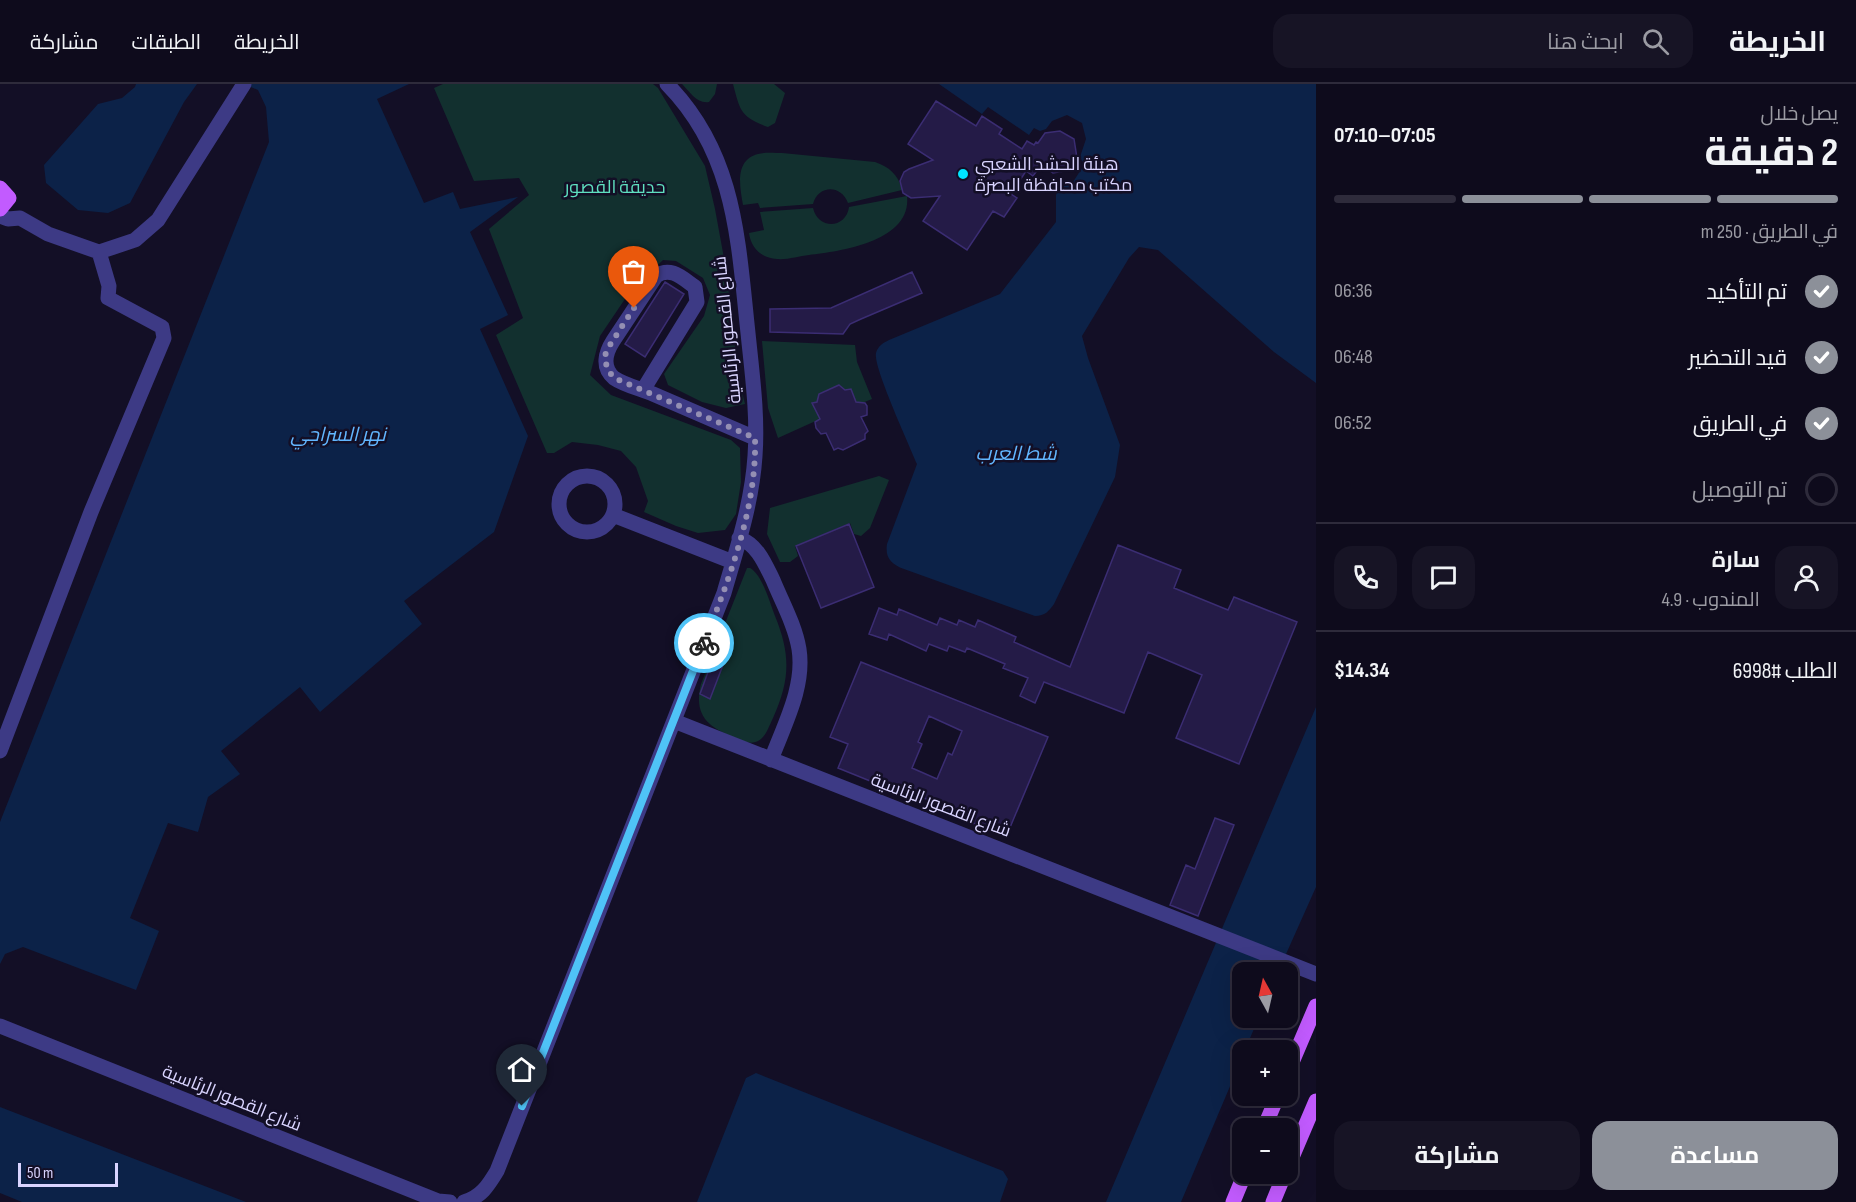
<!DOCTYPE html>
<html lang="ar">
<meta charset="utf-8">
<style>
:root{--surface:#0e0b1c;--page:#171425;--text:#f1f3f6;--muted:#9b9ba3;--line:#2e2b3b;--accent:#8c9099}
body{margin:0;font-family:"Sofia Sans Condensed",Cairo,sans-serif;background:var(--page);color:var(--text);direction:rtl;height:100vh;display:flex;flex-direction:column;font-size:22px;white-space:nowrap}
*{box-sizing:border-box;margin:0}
p{font-size:20px;color:var(--muted)}
.icon{flex:none;width:33px;height:33px;fill:none;stroke:currentColor;stroke-width:2;stroke-linecap:round;stroke-linejoin:round}
.map{position:relative;flex:1;overflow:hidden;direction:ltr}
.sheet{display:flex;flex-direction:column;background:var(--surface);width:540px}
.sheet>*{flex:none}
.needle{width:39px;rotate:352deg}
.buttons{position:absolute;left:1232px;top:878px;display:grid;gap:12px}
.buttons a{display:grid;place-items:center;width:66px;height:66px;border-radius:12px;background:var(--surface);box-shadow:0 6px 24px #0002,0 0 0 2px var(--line);font-size:30px}
.scale{position:absolute;left:18px;bottom:15px;width:100px;box-sizing:border-box;padding-left:6px;border:3px solid #d9d4ff;border-top:0;font-size:16px;line-height:21px;white-space:nowrap;color:#d9d4ff;-webkit-text-stroke:4px #130f26;paint-order:stroke}
.pin{position:absolute;display:grid;place-items:center;width:51px;height:51px;color:#fff;margin:-62px -26px;border-radius:50% 50% 50% 0;rotate:-45deg;box-shadow:0 0 6px #0007}
.pin .icon{rotate:45deg}
.courier{position:absolute;display:grid;place-items:center;width:60px;height:60px;margin:-30px;border:4px solid #4fc3f7;border-radius:50%;background:#fff;color:#222;box-shadow:0 2px 8px #0007}
.headline em{font-style:normal;font-weight:700}
.headline div{display:flex;flex-direction:column-reverse}
.headline{display:flex;align-items:center;justify-content:space-between;height:102px;padding:0 18px}
h1{font-size:39px;font-weight:700;line-height:45px}
.bar{display:grid;grid-template-columns:repeat(4,1fr);gap:9px 6px;align-content:center;height:72px;padding:0 18px}
.bar i{height:8px;border-radius:4px;background:var(--line)}
.bar .selected{background:var(--accent)}
.bar p{grid-column:span 4}
.line{display:flex;align-items:center;gap:15px;padding:0 18px;border-top:2px solid var(--line)}
.line div{flex:1}
.round{display:grid;place-items:center;flex:none;width:63px;height:63px;border-radius:18px;background:var(--page)}
ol{padding:0 18px;list-style:none}
li{display:flex;align-items:center;gap:18px;height:66px}
li p{margin-inline-start:auto}
li .icon{padding:6px;border-radius:50%;background:var(--accent);color:#fff;stroke-width:4}
li:last-child{color:var(--muted)}
li i{width:33px;height:33px;border:3px solid var(--line);border-radius:50%}
.primary-button{display:flex;gap:12px;margin-top:auto;padding:12px 18px}
.primary-button a{flex:1;height:69px;border-radius:18px;background:var(--accent);color:#fff;font-size:24px;font-weight:700;line-height:69px;text-align:center}
.primary-button a+a{background:var(--page);color:var(--text)}
header{display:flex;align-items:center;gap:36px;box-sizing:border-box;height:84px;padding:0 30px;background:var(--surface);border-bottom:2px solid var(--line)}
header strong{font-size:28px}
nav{display:flex;gap:33px;margin-inline-start:auto;font-size:21px}
.search{width:420px;height:54px;background:var(--page);display:flex;align-items:center;gap:15px;box-sizing:border-box;padding:0 21px;border-radius:18px;color:var(--muted);font-size:22px}
main{display:flex;flex:1;min-height:0}
.map>svg:first-child{display:block}
.green{fill:#12302f}
.water{fill:#0c2248}
.building{fill:#241b47;stroke:#3b2d73;stroke-width:1.5;fill-rule:evenodd}
.lines{fill:none;stroke-linecap:round;stroke-linejoin:round}
.minor{stroke:#3d3a85;stroke-width:15}
.major{stroke:#c25bff;stroke-width:15}
.done{stroke:#948fb3;stroke-width:6;stroke-dasharray:0 10.8}
.route{stroke:#4fc3f7;stroke-width:8}
.poi-dot{fill:#00e5ff;stroke:#130f26;stroke-width:2}
.labels{text-anchor:middle;stroke-width:5;stroke-linejoin:round;paint-order:stroke}
.poi-label{font-size:18px;fill:#d9d4ff;stroke:#130f26;text-anchor:start}
.park-label{font-size:18px;fill:#5fe0c0;stroke:#130f26}
.street-label{font-size:18px;fill:#d9d4ff;stroke:#130f26}
.water-label{font-size:20px;font-style:italic;fill:#62b6ff;stroke:#130f26}
</style>
<header>
<strong>الخريطة</strong>
<div class="search"><svg class="icon" aria-label="search" viewBox="0 0 24 24"><circle cx="10" cy="10" r="6"/><path d="M15 15l6 6"/></svg>ابحث هنا</div>
<nav><a>الخريطة</a><a>الطبقات</a><a>مشاركة</a></nav>
</header>
<main>
<section class="sheet">
<div class="headline"><div><h1>2 دقيقة</h1><p>يصل خلال</p></div><em>07:05–07:10</em></div>
<div class="bar"><i class="selected"></i><i class="selected"></i><i class="selected"></i><i></i><p>في الطريق · 250 m</p></div>
<ol>
<li><svg class="icon" aria-label="check" viewBox="0 0 24 24"><path d="M5 12l5 5 9-10"/></svg>تم التأكيد<p>06:36</p></li>
<li><svg class="icon" aria-label="check" viewBox="0 0 24 24"><path d="M5 12l5 5 9-10"/></svg>قيد التحضير<p>06:48</p></li>
<li><svg class="icon" aria-label="check" viewBox="0 0 24 24"><path d="M5 12l5 5 9-10"/></svg>في الطريق<p>06:52</p></li>
<li><i></i>تم التوصيل</li>
</ol>
<div class="line" style="height:108px"><a class="round"><svg class="icon" aria-label="person" viewBox="0 0 24 24"><circle cx="12" cy="8" r="4"/><path d="M4 21q1-7 8-7t8 7"/></svg></a><div><b>سارة</b><p>المندوب · 4.9</p></div><a class="round"><svg class="icon" aria-label="chat" viewBox="0 0 24 24"><path d="M4 5h16v11H9l-5 4z"/></svg></a><a class="round"><svg class="icon" aria-label="phone" viewBox="0 0 24 24"><path d="M5 4h4l2 5-3 2q2 4 5 5l2-3 5 2v4C11 20 4 13 5 4z"/></svg></a></div>
<div class="line" style="height:78px"><div>الطلب #6998</div><b>$14.34</b></div>
<div class="primary-button"><a>مساعدة</a><a>مشاركة</a></div>
</section>
<div class="map">
<svg width="1316" height="1118" viewBox="0 0 1316 1118">
<rect width="100%" height="100%" fill="#130f26"/>
<path class="green" d="M 443,0 L 653,0 L 658,4 L 705,82 L 715,125 L 728,196 L 739,296 L 745,320 L 726,324 L 702,318 L 668,301 L 664,290 L 704,232 L 710,211 L 703,194 L 676,177 L 663,176 L 629,209 L 600,252 L 590,291 L 611,311 L 731,356 L 740,364 L 741,398 L 736,430 L 725,446 L 698,449 L 676,442 L 644,428 L 648,417 L 636,383 L 621,367 L 598,361 L 572,358 L 554,369 L 547,369 L 496,251 L 523,234 L 489,145 L 529,111 L 519,94 L 474,97 L 434,4 Z
M 682,0 L 717,0 L 715,10 L 709,18 C 697,20 690,8 682,0 Z
M 733,0 L 774,0 L 785,9 L 775,39 L 768,43 C 740,33 740,26 733,0 Z
M 782,69 L 875,78 C 889,83 898,90 902,106 L 848,119 C 841,100 818,101 813,120 L 760,124 L 758,119 L 743,121 C 740,104 734,76 758,70 C 765,68 775,69 782,69 Z
M 907,112 C 912,157 842,167 809,171 C 799,172 787,176 777,175 C 761,174 751,164 749,149 L 764,146 L 760,128 L 813,124 C 818,146 846,145 849,123 Z
M 762,257 L 855,261 L 857,278 L 872,315 L 857,321 L 847,308 L 838,302 L 819,311 L 821,315 L 814,322 L 820,335 L 778,354 L 768,324 Z
M 879,392 L 889,396 L 870,444 L 861,452 L 854,450 L 850,439 L 795,462 L 798,472 L 790,478 L 780,478 L 767,450 L 770,424 Z
M 747,484 L 750,484 C 762,490 770,519 775,532 C 791,571 790,596 773,634 C 769,642 766,653 758,657 C 750,661 743,657 736,654 C 709,644 693,632 701,600 Z"/>
<path class="water" d="M 136,0 L 197,0 L 184,18 L 130,119 L 108,129 L 78,126 L 46,99 L 44,81 L 98,20 L 122,14 L 135,3 Z
M 244,0 L 409,0 L 377,15 L 424,119 L 453,108 L 460,125 L 518,113 L 470,148 L 508,231 L 480,245 L 528,352 L 494,448 L 404,517 L 422,540 L 320,628 L 300,603 L 221,667 L 240,690 L 208,713 L 198,748 L 168,739 L 130,834 L 159,847 L 136,906 L 23,863 L 5,870 L 0,880 L 0,738 L 269,58 L 266,23 L 258,6 Z
M 939,0 L 1316,0 L 1316,299 L 1274,268 L 1158,166 L 1139,163 L 1129,174 L 1082,252 L 1088,274 L 1120,361 L 1115,393 L 1054,520 C 1049,527 1045,532 1035,532 L 904,485 C 891,480 885,474 887,460 L 917,380 C 910,362 873,283 876,269 C 878,262 883,259 889,256 L 1000,210 L 1056,138 L 1056,111 L 1059,103 L 1073,98 L 1084,81 L 1080,73 L 1086,55 L 1082,39 L 1067,31 L 1052,37 L 1046,45 L 1040,47 L 1034,44 L 1029,51 L 988,23 L 982,30 Z
M 1316,623 L 1316,803 L 1278,888 L 1242,888 L 1242,933 L 1259,933 L 1245,966 L 1242,966 L 1242,974 L 1181,1118 L 1106,1118 Z
M 756,989 L 1003,1087 L 1008,1095 L 1000,1118 L 697,1118 L 746,994 Z
M 0,1023 L 246,1118 L 22,1118 L 0,1109 Z"/>
<path class="building" d="M 936,17 L 976,42 L 982,32 L 1002,45 L 999,50 L 1022,65 L 1027,57 L 1034,61 L 1036,58 L 1038,59 L 1045,49 L 1060,47 L 1074,55 L 1077,74 L 1064,87 L 1053,89 L 1044,83 L 1042,86 L 1039,84 L 1033,92 L 1026,87 L 1011,110 L 1017,114 L 1004,133 L 993,127 L 967,166 L 923,137 L 940,112 L 911,114 L 903,109 L 900,97 L 904,88 L 909,85 L 933,76 L 908,60 Z
M 912,188 L 922,209 L 861,235 L 850,240 L 843,250 L 770,248 L 770,225 L 831,224 Z
M 665,198 L 684,210 L 645,273 L 625,260 Z
M 839,301 L 845,306 L 851,305 L 856,318 L 865,319 L 867,322 L 867,331 L 861,333 L 868,347 L 865,350 L 865,355 L 843,366 L 838,364 L 834,366 L 826,349 L 821,350 L 816,344 L 815,338 L 820,335 L 812,319 L 817,318 L 819,310 Z
M 849,440 L 874,503 L 821,524 L 796,462 Z
M 1118,461 L 1181,486 L 1174,504 L 1228,526 L 1234,513 L 1297,538 L 1239,680 L 1176,654 L 1202,591 L 1148,568 L 1124,629 L 1044,598 L 1035,619 L 1020,612 L 1028,594 L 1003,584 L 1005,580 L 967,564 L 965,568 L 949,562 L 947,567 L 929,560 L 926,567 L 889,550 L 887,556 L 869,550 L 879,524 L 897,531 L 899,525 L 937,541 L 940,534 L 957,541 L 959,536 L 975,543 L 978,536 L 1016,553 L 1014,558 L 1070,583 Z
M 712,577 L 723,581 L 710,615 L 700,610 Z
M 861,578 L 1048,653 L 1006,753 L 939,725 L 941,721 L 892,701 L 890,705 L 838,684 L 848,660 L 830,653 ZM 929,632 L 962,647 L 952,671 L 948,669 L 937,695 L 912,684 L 922,660 L 918,658 Z
M 1215,734 L 1234,741 L 1198,832 L 1170,821 L 1186,781 L 1195,785 Z"/>
<g class="lines">
<path class="minor" d="M 0,132 L 8,135 L 20,134 L 48,150 L 99,168 L 135,156 L 158,136 L 244,0
M 643,306 L 697,218 L 695,203 C 682,194 671,182 656,192 L 613,257 C 606,268 601,283 614,294 C 624,301 641,305 653,310 C 687,325 721,339 755,354
M559 420a28 28 0 1 1 56 0a28 28 0 1 1-56 0Z
M 613,431 L 733,478
M 739,454 C 758,461 765,480 773,496 C 782,518 795,541 799,565 C 805,603 784,641 771,676
M 674,637 L 1316,890
M 0,667 L 91,428 L 164,254 L 162,243 L 108,214 L 109,202 L 99,168
M 0,942 L 438,1117 L 450,1118
M 464,1118 C 481,1113 488,1102 497,1087 L 724,509 C 737,464 752,419 755,372 C 758,331 752,289 748,249 C 738,157 736,70 667,0"/>
<path class="major" d="M 0,104 L 9,114 L 0,125
M 1287,990 L 1316,922
M 1264,1044 L 1278,1011
M 1287,1085 L 1316,1017
M 1233,1118 L 1245,1089
M 1273,1118 L 1285,1089"/>
</g>
<g class="lines">
<path class="done" d="M 634,224 L 606,267 C 604,279 607,285 614,294 L 755,354 C 757,424 729,495 704,559"/>
<path class="route" d="M 522,1022 L 704,559"/>
</g>
<circle class="poi-dot" cx="963" cy="90" r="6"/>
<g class="labels">
<g class="poi-label">
<text x="975" y="86">هيئة الحشد الشعبي<tspan x="975" dy="21">مكتب محافظة البصرة</tspan></text>
</g>
<g class="park-label">
<text x="615" y="109">حديقة القصور</text>
</g>
<g class="street-label">
<text transform="translate(727 246) rotate(-96)" y="6">شارع القصور الرئاسية</text>
<text transform="translate(941 721) rotate(21)" y="6">شارع القصور الرئاسية</text>
<text transform="translate(232 1014) rotate(22)" y="6">شارع القصور الرئاسية</text>
</g>
<g class="water-label">
<text x="338" y="357">نهر السراجي</text>
<text x="1016" y="376">شط العرب</text>
</g>
</g>
</svg>
<div class="buttons">
<a><svg class="needle" viewBox="-14 -14 28 28"><path d="M0-13l5 13h-10z" fill="#e53935"/><path d="M0 13l5-13h-10z" fill="#9b9ba3"/></svg></a>
<a>+</a>
<a>−</a>
</div>
<div class="scale">50 m</div>
<div class="pin" style="left:634px;top:224px;background:#ea580c"><svg class="icon" aria-label="bag" viewBox="0 0 24 24"><path d="M5 8h14l-1 12H6zM9 8a3 3 0 0 1 6 0"/></svg></div>
<div class="pin" style="left:522px;top:1022px;background:#1f2937"><svg class="icon" aria-label="home" viewBox="0 0 24 24"><path d="M3 11l9-7 9 7M6 9v11h12V9"/></svg></div>
<div class="courier" style="left:704px;top:559px"><svg class="icon" aria-label="bike" viewBox="0 0 24 24"><circle cx="6" cy="16" r="4"/><circle cx="18" cy="16" r="4"/><path d="M6 16l4-8h5l3 8M10 8l3 8H6M13 5h3"/></svg></div>
</div>
</main>
